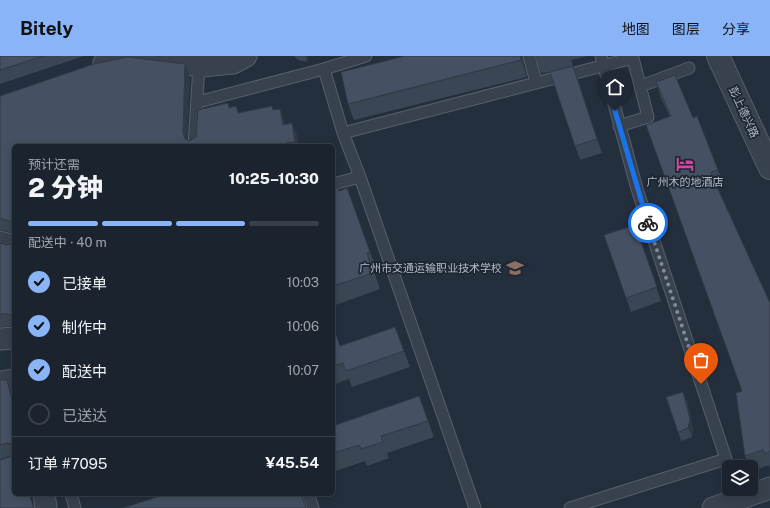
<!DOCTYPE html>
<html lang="zh">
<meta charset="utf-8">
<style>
:root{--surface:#1b232e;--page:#242b36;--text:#f1f3f6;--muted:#a0a4aa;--line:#39404a;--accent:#8ab4f8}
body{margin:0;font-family:"Public Sans","Noto Sans SC",sans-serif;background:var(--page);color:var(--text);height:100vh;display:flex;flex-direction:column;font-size:15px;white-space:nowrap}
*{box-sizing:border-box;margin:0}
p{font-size:13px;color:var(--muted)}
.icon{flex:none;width:22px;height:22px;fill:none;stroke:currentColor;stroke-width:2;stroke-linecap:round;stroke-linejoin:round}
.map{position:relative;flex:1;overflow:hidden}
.drawer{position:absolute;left:12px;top:88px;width:323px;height:352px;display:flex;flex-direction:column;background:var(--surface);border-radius:6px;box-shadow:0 2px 10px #0003,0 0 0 1px var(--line)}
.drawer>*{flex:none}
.controls{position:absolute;left:722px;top:404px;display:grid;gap:8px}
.controls a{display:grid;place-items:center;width:36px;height:36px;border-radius:6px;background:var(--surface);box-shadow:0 2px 10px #0003,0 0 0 1px var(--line);font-size:20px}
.pin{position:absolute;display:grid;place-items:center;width:34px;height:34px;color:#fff;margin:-41px -17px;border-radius:50% 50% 50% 0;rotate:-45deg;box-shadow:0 0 4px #0007}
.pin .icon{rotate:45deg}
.courier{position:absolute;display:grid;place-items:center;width:40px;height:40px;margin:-20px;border:3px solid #1a73e8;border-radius:50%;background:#fff;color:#222;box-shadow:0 1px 5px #0007}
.summary em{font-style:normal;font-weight:800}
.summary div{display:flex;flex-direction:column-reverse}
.summary{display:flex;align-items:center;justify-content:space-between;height:68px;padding:0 16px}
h1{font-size:26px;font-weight:800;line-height:30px}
.bar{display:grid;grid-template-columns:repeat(4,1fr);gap:6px 4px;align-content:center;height:48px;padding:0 16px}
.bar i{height:5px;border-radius:3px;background:var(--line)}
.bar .selected{background:var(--accent)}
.bar p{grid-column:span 4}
.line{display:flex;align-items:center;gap:10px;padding:0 16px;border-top:1px solid var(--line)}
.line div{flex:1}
ol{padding:0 16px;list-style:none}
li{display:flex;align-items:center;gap:12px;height:44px}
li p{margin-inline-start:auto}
li .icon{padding:4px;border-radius:50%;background:var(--accent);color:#111;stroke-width:4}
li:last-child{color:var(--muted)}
li i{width:22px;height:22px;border:2px solid var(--line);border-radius:50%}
header{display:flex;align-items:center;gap:24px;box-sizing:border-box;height:56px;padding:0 20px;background:var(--accent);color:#111}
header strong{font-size:19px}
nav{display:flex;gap:22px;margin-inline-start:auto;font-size:14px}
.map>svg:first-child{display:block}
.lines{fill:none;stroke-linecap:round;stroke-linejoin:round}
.service-casing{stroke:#565f6c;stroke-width:13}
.minor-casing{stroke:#565f6c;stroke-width:23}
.tertiary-casing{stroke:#565f6c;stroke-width:24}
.service{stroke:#38414e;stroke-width:11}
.minor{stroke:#38414e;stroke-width:21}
.tertiary{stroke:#38414e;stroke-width:22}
.wall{fill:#3b4654}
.shaded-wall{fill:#303945}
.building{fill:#455162;stroke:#303945}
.done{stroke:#828b98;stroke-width:4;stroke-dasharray:0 7.2}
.route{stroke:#1a73e8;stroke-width:5}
.labels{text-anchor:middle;stroke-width:3.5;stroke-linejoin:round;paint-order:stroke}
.street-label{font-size:11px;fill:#b4bcc9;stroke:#1d2633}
.poi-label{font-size:11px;fill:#b4bcc9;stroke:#1d2633}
</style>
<header>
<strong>Bitely</strong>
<nav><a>地图</a><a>图层</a><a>分享</a></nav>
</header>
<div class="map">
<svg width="770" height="452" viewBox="0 0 770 452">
<rect width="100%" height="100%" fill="#242f3e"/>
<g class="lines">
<g class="service-casing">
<path id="service" d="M 529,0 L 536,26
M 324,13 L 343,77
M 641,30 L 689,12
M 198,46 L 324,13 L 366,0
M 194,90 L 199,9
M 360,121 L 475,452
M 333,128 L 360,121 L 343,77 L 633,2 L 648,61 L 619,70
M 71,438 L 75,452
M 308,438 L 313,452
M 570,452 L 726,403 L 637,133 L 601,0"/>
</g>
<g class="minor-casing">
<path id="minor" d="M 104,7 L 132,1 L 202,10 L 233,7 L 246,0
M 0,186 L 14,190
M 0,283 L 14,282
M 0,326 L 14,324
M 44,438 L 46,452
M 713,452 L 770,432"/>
</g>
<g class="tertiary-casing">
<path id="tertiary" d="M 718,0 L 770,112"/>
</g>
<use href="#service" class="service"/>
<use href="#minor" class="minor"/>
<use href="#tertiary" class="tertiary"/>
</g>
<path class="wall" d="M 0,0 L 84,0 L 0,28 Z
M 294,0 L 308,0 L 307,6 L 298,4 Z
M 405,0 L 522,0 L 527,21 L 354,64 L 348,48 Z
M 535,0 L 588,0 L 571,4 L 602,97 L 580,104 L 550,16 L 541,17 Z
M 190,21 L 187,84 L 189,85 L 196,81 L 230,52 L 236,50 L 239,57 L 273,54 L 284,65 L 285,69 L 292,67 L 297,80 L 298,90 L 14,90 L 14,178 L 3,174 L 0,174 L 0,40 Z
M 656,26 L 693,62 L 718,114 L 724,129 L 717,132 L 770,247 L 770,412 L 769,409 L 751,416 L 751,411 L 749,411 L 745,400 L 742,335 L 670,61 L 661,42 Z
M 347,132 L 376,212 L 373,213 L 380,233 L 333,250 L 333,133 L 339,135 Z
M 640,182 L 661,245 L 631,256 L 626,242 Z
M 0,187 L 7,189 L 14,187 L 14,270 L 0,271 Z
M 395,271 L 410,311 L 352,331 L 349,323 L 333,329 L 333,279 L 340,290 Z
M 0,324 L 11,336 L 14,346 L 14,438 L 12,400 L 13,399 L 0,403 Z
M 419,340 L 434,381 L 387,397 L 389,402 L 367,410 L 365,405 L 333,416 L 333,370 Z
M 666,341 L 687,345 L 693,373 L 692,381 L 681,385 Z"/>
<path class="shaded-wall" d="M 305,0 L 308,0 L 307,6 Z
M 520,0 L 522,0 L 527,21 L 521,4 Z
M 185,8 L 190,21 L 187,90 L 183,77 Z
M 280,53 L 284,65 L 287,81 L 283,69 Z
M 292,67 L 297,80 L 298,90 L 297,90 L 295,86 Z
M 7,324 L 11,336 L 14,346 L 14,351 Z
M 683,336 L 687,345 L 693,373 L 692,381 L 688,372 Z"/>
<path class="building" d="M 0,0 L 43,0 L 0,14 Z
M 405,0 L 520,0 L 521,4 L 348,48 L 341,16 Z
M 128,1 L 185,8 L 183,77 L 185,83 L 189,85 L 196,81 L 198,54 L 228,47 L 229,52 L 236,50 L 238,57 L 272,50 L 273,54 L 280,53 L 283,69 L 292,67 L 295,86 L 286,87 L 286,90 L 14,90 L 14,167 L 0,162 L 0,40 L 94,8 Z
M 573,10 L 597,83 L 575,90 L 550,16 Z
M 675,19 L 693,62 L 697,60 L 718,114 L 711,116 L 712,120 L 770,247 L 770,395 L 765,398 L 763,394 L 745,400 L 736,337 L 742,335 L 646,69 L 671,60 L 656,26 Z
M 338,131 L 339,135 L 347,132 L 370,196 L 367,197 L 373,217 L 333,230 L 333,133 Z
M 635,169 L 657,231 L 626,242 L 604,179 Z
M 0,187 L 7,189 L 14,187 L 14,260 L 9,258 L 0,258 Z
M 395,271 L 404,295 L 346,315 L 343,307 L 333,310 L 333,279 L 336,278 L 340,290 Z
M 0,324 L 7,324 L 14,351 L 14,389 L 8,387 L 0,389 Z
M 683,336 L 690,363 L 688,372 L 678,376 L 666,341 Z
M 419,340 L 428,365 L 381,380 L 383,386 L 361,393 L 359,389 L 333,397 L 333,370 Z
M 14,398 L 14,438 L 29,438 L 34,452 L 0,452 L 0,404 L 12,400 Z
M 166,438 L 301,438 L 306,452 L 123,452 Z"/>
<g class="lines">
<path class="done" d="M 648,167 L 701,328"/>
<path class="route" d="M 615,55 L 648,167"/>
</g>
<defs>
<g id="hotel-bare" transform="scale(1.38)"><path d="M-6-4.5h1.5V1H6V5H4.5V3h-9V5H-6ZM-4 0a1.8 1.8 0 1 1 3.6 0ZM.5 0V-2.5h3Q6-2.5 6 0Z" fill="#d1479c" stroke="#1d2633" stroke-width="2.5" paint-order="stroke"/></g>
<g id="school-bare" transform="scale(1.38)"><path d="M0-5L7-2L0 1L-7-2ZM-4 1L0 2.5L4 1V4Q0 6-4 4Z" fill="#8d6e63" stroke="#1d2633" stroke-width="2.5" paint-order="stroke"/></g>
</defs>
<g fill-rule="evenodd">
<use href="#hotel-bare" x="685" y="108"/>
<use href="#school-bare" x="515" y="212"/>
</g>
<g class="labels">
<g class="street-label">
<text transform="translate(744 56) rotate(65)" y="4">彭上德兴路</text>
</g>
<g class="poi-label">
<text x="685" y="130">广州木的地酒店</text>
<text x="502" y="216" text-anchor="end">广州市交通运输职业技术学校</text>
</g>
</g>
</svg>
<div class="controls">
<a><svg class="icon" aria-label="layers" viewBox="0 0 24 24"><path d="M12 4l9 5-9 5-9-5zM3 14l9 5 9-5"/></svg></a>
</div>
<div class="pin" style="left:701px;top:328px;background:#ea580c"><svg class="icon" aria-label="bag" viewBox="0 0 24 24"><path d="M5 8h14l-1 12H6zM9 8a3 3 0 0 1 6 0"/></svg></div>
<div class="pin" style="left:615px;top:55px;background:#1f2937"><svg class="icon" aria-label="home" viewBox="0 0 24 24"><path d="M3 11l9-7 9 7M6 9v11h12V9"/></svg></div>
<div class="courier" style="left:648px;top:167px"><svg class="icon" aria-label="bike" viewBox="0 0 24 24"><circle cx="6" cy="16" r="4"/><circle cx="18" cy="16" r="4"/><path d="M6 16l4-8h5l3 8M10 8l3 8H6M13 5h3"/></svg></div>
<section class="drawer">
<div class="summary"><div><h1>2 分钟</h1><p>预计还需</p></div><em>10:25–10:30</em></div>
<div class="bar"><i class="selected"></i><i class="selected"></i><i class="selected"></i><i></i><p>配送中 · 40 m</p></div>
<ol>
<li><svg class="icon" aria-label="check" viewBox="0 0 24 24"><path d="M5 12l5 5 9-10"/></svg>已接单<p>10:03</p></li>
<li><svg class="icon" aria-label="check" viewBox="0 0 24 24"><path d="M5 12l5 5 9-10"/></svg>制作中<p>10:06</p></li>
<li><svg class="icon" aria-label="check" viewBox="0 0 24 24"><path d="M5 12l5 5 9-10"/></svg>配送中<p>10:07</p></li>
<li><i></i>已送达</li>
</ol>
<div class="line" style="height:52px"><div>订单 #7095</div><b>¥45.54</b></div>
</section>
</div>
